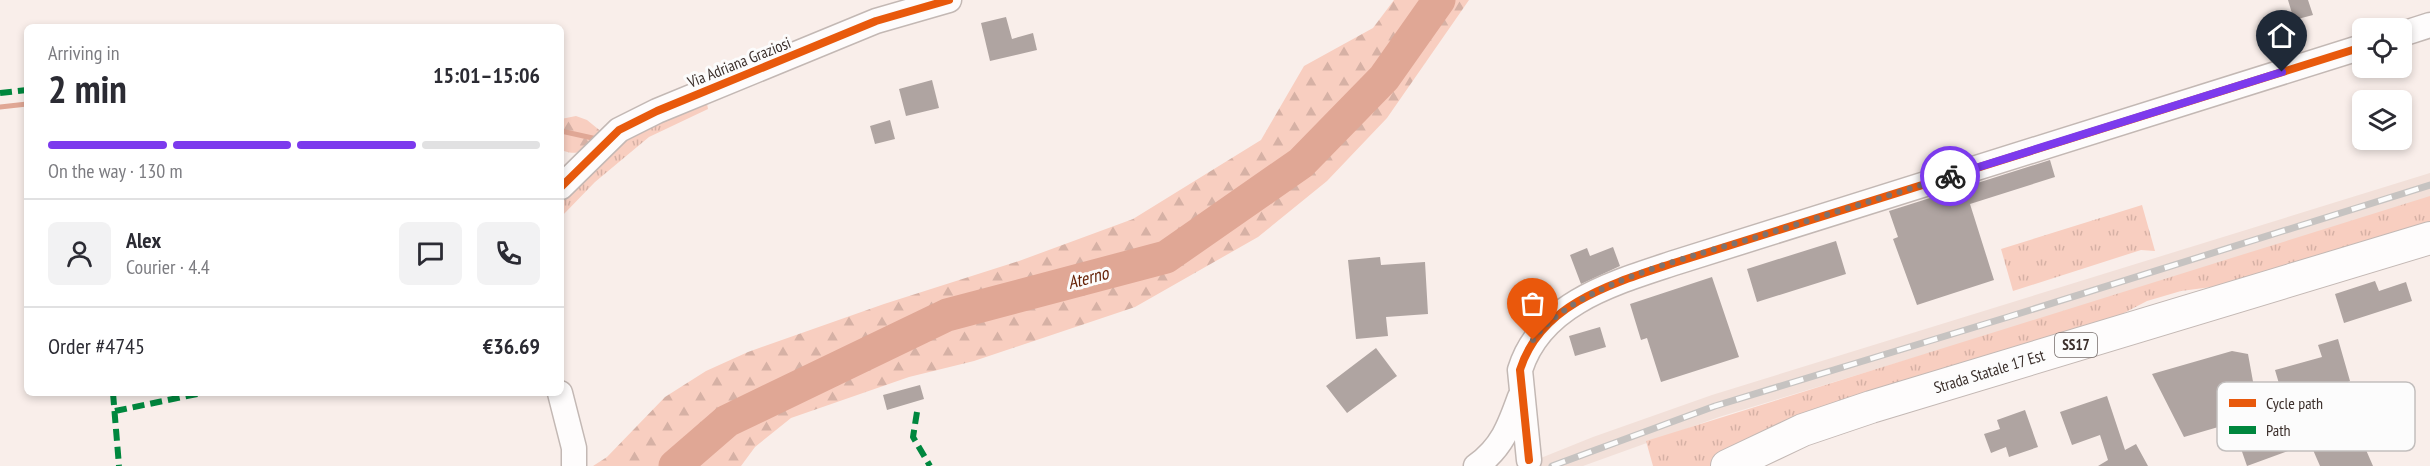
<!DOCTYPE html>
<meta charset="utf-8">
<style>
:root{--surface:#fff;--page:#f2f2f3;--text:#2b2b33;--muted:#7c7c81;--line:#e1e1e2;--accent:#7c3aed}
body{margin:0;font-family:"PT Sans Narrow",sans-serif;background:var(--page);color:var(--text);height:100vh;display:flex;flex-direction:column;font-size:22px;white-space:nowrap}
*{box-sizing:border-box;margin:0}
p{font-size:20px;color:var(--muted)}
.icon{flex:none;width:33px;height:33px;fill:none;stroke:currentColor;stroke-width:2;stroke-linecap:round;stroke-linejoin:round}
.map{position:relative;flex:1;overflow:hidden}
.panel{position:absolute;left:24px;top:24px;width:540px;height:372px;display:flex;flex-direction:column;background:var(--surface);border-radius:9px;box-shadow:0 3px 9px #0003}
.panel>*{flex:none}
.fabs{position:absolute;left:2352px;top:18px;display:grid;gap:12px}
.fabs a{display:grid;place-items:center;width:60px;height:60px;border-radius:9px;background:var(--surface);box-shadow:0 3px 9px #0003;font-size:30px}
.pin{position:absolute;display:grid;place-items:center;width:51px;height:51px;color:#fff;margin:-62px -26px;border-radius:50% 50% 50% 0;rotate:-45deg;box-shadow:0 0 6px #0007}
.pin .icon{rotate:45deg}
.courier{position:absolute;display:grid;place-items:center;width:60px;height:60px;margin:-30px;border:4px solid #7c3aed;border-radius:50%;background:#fff;color:#222;box-shadow:0 2px 8px #0007}
.headline em{font-style:normal;font-weight:800}
.headline div{display:flex;flex-direction:column-reverse}
.headline{display:flex;align-items:center;justify-content:space-between;height:102px;padding:0 24px}
h1{font-size:39px;font-weight:800;line-height:45px}
.bar{display:grid;grid-template-columns:repeat(4,1fr);gap:9px 6px;align-content:center;height:72px;padding:0 24px}
.bar i{height:8px;border-radius:4px;background:var(--line)}
.bar .current{background:var(--accent)}
.bar p{grid-column:span 4}
.line{display:flex;align-items:center;gap:15px;padding:0 24px;border-top:2px solid var(--line)}
.line div{flex:1}
.round{display:grid;place-items:center;flex:none;width:63px;height:63px;border-radius:9px;background:var(--page)}
.map>svg:first-child{display:block}
.built{fill:#f2e0d9}
.grass{fill:url(#grass-tufts)}
.forest{fill:url(#forest-firs)}
.lines{fill:none;stroke-linecap:round;stroke-linejoin:round}
.stream{stroke:#e0a795;stroke-width:5}
.river{stroke:#e0a795;stroke-width:33}
.building{fill:#afa4a1}
.minor-casing{stroke:#c3b8b4;stroke-width:27}
.major-casing{stroke:#c3b8b4;stroke-width:34}
.minor{stroke:#fefcfc;stroke-width:24}
.major{stroke:#fefcfc;stroke-width:32}
.rail-casing{stroke:#c6c3c1;stroke-width:7}
.rail{stroke:#fcfcfc;stroke-width:4.5;stroke-dasharray:14;stroke-linecap:butt}
.quiet{stroke:#00873e;stroke-width:6;stroke-dasharray:12 6;stroke-linecap:butt}
.cycleway-casing{stroke:#fcfcfc;stroke-width:11}
.cycleway{stroke:#e8590c;stroke-width:8}
.done{stroke:#7e726e;stroke-width:6;stroke-dasharray:0 10.8}
.route{stroke:#7c3aed;stroke-width:8}
.labels{text-anchor:middle;stroke-width:6;stroke-linejoin:round;paint-order:stroke}
.shield{fill:#fcfcfc;stroke:#756c6a;stroke-width:1.5}
.shield-label{font-size:15px;font-weight:bold;fill:#3b2f2b}
.street-label{font-size:16px;fill:#3b2f2b;stroke:#fcfcfc}
.water-label{font-size:18px;font-style:italic;fill:#662207;stroke:#fcfcfc}
.key{fill:#fcfcfc;stroke:#c2bebd;stroke-width:1.5}
.key-label{font-size:16px;fill:#3b2f2b}
</style>
<div class="map">
<svg width="2430" height="466" viewBox="0 0 2430 466">
<defs>
<pattern id="grass-tufts" width="24" height="20" patternUnits="userSpaceOnUse" patternTransform="scale(1.5)"><rect width="24" height="20" fill="#f8cec0"/><path d="M3 7l-1-3M5 7V3M7 7l1-3M15 17l-1-3M17 17v-4M19 17l1-3" fill="none" stroke="#d6b1a5"/></pattern>
<pattern id="forest-firs" width="22" height="20" patternUnits="userSpaceOnUse" patternTransform="scale(1.5)"><rect width="22" height="20" fill="#f8cec0"/><path d="M5 1l3.5 6h-7zM16 11l3.5 6h-7z" fill="#d6b1a5"/></pattern>
</defs>
<rect width="100%" height="100%" fill="#f9eeea"/>
<path class="built" d="M 2430,173 L 2430,197 L 2012,328 L 1719,417 L 1583,466 L 1521,466 L 1593,437 L 1712,395 Z"/>
<path class="grass" d="M 706,98 L 708,109 L 649,137 L 595,182 L 561,217 L 561,196 L 631,130 Z
M 2430,196 L 2430,234 L 2219,286 L 2181,291 L 2147,301 L 2099,326 L 1715,466 L 1653,466 L 1646,441 Z
M 2142,205 L 2155,251 L 2141,250 L 2013,291 L 2001,249 Z"/>
<path class="forest" d="M 1394,0 L 1469,0 L 1387,118 L 1327,181 L 1258,237 L 1135,307 L 974,361 L 909,377 L 791,418 L 755,447 L 741,466 L 593,466 L 607,457 L 665,397 L 706,371 L 748,352 L 884,304 L 1019,261 L 1133,219 L 1261,140 L 1304,66 L 1373,28 Z
M 576,116 L 587,120 L 603,133 C 588,148 583,158 561,150 L 561,119 Z"/>
<g class="lines">
<path class="stream" d="M 0,107 L 27,104
M 561,131 L 597,139"/>
<path class="river" d="M 675,466 L 727,421 L 947,315 L 1166,257 L 1301,163 L 1384,78 L 1439,0"/>
</g>
<path class="building" d="M 2288,0 L 2308,0 L 2313,15 L 2294,20 Z
M 1006,17 L 1012,39 L 1033,33 L 1037,50 L 990,61 L 981,23 Z
M 932,80 L 939,108 L 906,116 L 899,89 Z
M 890,120 L 895,139 L 875,144 L 870,126 Z
M 2050,160 L 2055,177 L 1970,204 L 1994,280 L 1917,305 L 1893,239 L 1898,237 L 1889,211 Z
M 1836,241 L 1846,274 L 1757,302 L 1747,269 Z
M 1613,247 L 1620,266 L 1581,284 L 1570,255 L 1587,248 L 1590,256 Z
M 1380,257 L 1381,265 L 1425,262 L 1428,314 L 1386,317 L 1388,336 L 1356,339 L 1348,260 Z
M 1712,277 L 1739,357 L 1661,382 L 1647,338 L 1641,340 L 1630,304 Z
M 2375,281 L 2379,291 L 2406,282 L 2412,301 L 2344,323 L 2335,294 Z
M 1600,327 L 1606,347 L 1575,356 L 1569,336 Z
M 2338,339 L 2350,381 L 2348,382 L 2363,425 L 2356,427 L 2373,466 L 2320,466 L 2310,443 L 2247,466 L 2232,423 L 2184,437 L 2152,374 L 2232,351 L 2248,354 L 2262,431 L 2290,421 L 2275,370 L 2322,357 L 2318,345 Z
M 1376,348 L 1397,376 L 1347,413 L 1326,386 Z
M 920,385 L 924,399 L 887,410 L 883,395 Z
M 2107,396 L 2125,450 L 2136,444 L 2148,466 L 2098,466 L 2108,460 L 2100,435 L 2072,445 L 2060,412 Z
M 2025,410 L 2038,447 L 2009,457 L 2006,447 L 1991,453 L 1984,434 L 2000,429 L 1997,420 Z"/>
<g class="lines">
<g class="minor-casing">
<path id="minor" d="M 2402,34 L 2430,25
M 561,187 L 619,130 L 657,111 L 876,21 L 949,0
M 560,393 L 574,448 L 574,466
M 1529,460 L 1520,370 C 1541,302 1617,282 1677,262 L 2362,47
M 1476,466 C 1502,448 1510,425 1520,397"/>
</g>
<g class="major-casing">
<path id="major" d="M 1727,466 L 1803,430 L 1871,407 L 2430,238"/>
</g>
<use href="#minor" class="minor"/>
<use href="#major" class="major"/>
<g class="rail-casing">
<path id="rail" d="M 1552,466 L 1715,406 L 2008,317 L 2430,185"/>
</g>
<use href="#rail" class="rail"/>
<path class="quiet" d="M 0,93 L 27,90
M 113,393 L 119,466
M 115,411 L 202,393
M 917,412 L 913,437 L 930,466"/>
<g class="cycleway-casing">
<path id="cycleway" d="M 561,187 L 619,130 L 657,111 L 876,21 L 949,0
M 1529,460 L 1520,370 C 1541,302 1617,282 1677,262 L 2362,47"/>
</g>
<use href="#cycleway" class="cycleway"/>
</g>
<g class="lines">
<path class="done" d="M 1533,340 C 1573,283 1697,256 1763,235 C 1825,215 1888,196 1950,176"/>
<path class="route" d="M 1950,176 L 2282,72"/>
</g>
<g class="labels">
<rect class="shield" x="2055" y="333" width="42" height="24" rx="4.5"/>
<g class="shield-label">
<text x="2076" y="350">SS17</text>
</g>
<g class="street-label">
<text transform="translate(739 62) rotate(-22)" y="6">Via Adriana Graziosi</text>
<text transform="translate(1989 371) rotate(-17)" y="6">Strada Statale 17 Est</text>
</g>
<g class="water-label">
<text transform="translate(1088 278) rotate(-15)" y="6">Aterno</text>
</g>
</g>
<rect x="2217" y="382" width="198" height="69" rx="9" class="key"/>
<rect x="2229" y="399" width="27" height="8" fill="#e8590c"/>
<rect x="2229" y="426" width="27" height="8" fill="#00873e"/>
<g class="key-label">
<text x="2266" y="409">Cycle path</text>
<text x="2266" y="436">Path</text>
</g>
</svg>
<div class="fabs">
<a><svg class="icon" aria-label="locate" viewBox="0 0 24 24"><circle cx="12" cy="12" r="6"/><path d="M12 2v4M12 18v4M2 12h4M18 12h4"/></svg></a>
<a><svg class="icon" aria-label="layers" viewBox="0 0 24 24"><path d="M12 4l9 5-9 5-9-5zM3 14l9 5 9-5"/></svg></a>
</div>
<div class="pin" style="left:1533px;top:340px;background:#ea580c"><svg class="icon" aria-label="bag" viewBox="0 0 24 24"><path d="M5 8h14l-1 12H6zM9 8a3 3 0 0 1 6 0"/></svg></div>
<div class="pin" style="left:2282px;top:72px;background:#1f2937"><svg class="icon" aria-label="home" viewBox="0 0 24 24"><path d="M3 11l9-7 9 7M6 9v11h12V9"/></svg></div>
<div class="courier" style="left:1950px;top:176px"><svg class="icon" aria-label="bike" viewBox="0 0 24 24"><circle cx="6" cy="16" r="4"/><circle cx="18" cy="16" r="4"/><path d="M6 16l4-8h5l3 8M10 8l3 8H6M13 5h3"/></svg></div>
<section class="panel">
<div class="headline"><div><h1>2 min</h1><p>Arriving in</p></div><em>15:01–15:06</em></div>
<div class="bar"><i class="current"></i><i class="current"></i><i class="current"></i><i></i><p>On the way · 130 m</p></div>
<div class="line" style="height:108px"><a class="round"><svg class="icon" aria-label="person" viewBox="0 0 24 24"><circle cx="12" cy="8" r="4"/><path d="M4 21q1-7 8-7t8 7"/></svg></a><div><b>Alex</b><p>Courier · 4.4</p></div><a class="round"><svg class="icon" aria-label="chat" viewBox="0 0 24 24"><path d="M4 5h16v11H9l-5 4z"/></svg></a><a class="round"><svg class="icon" aria-label="phone" viewBox="0 0 24 24"><path d="M5 4h4l2 5-3 2q2 4 5 5l2-3 5 2v4C11 20 4 13 5 4z"/></svg></a></div>
<div class="line" style="height:78px"><div>Order #4745</div><b>€36.69</b></div>
</section>
</div>
